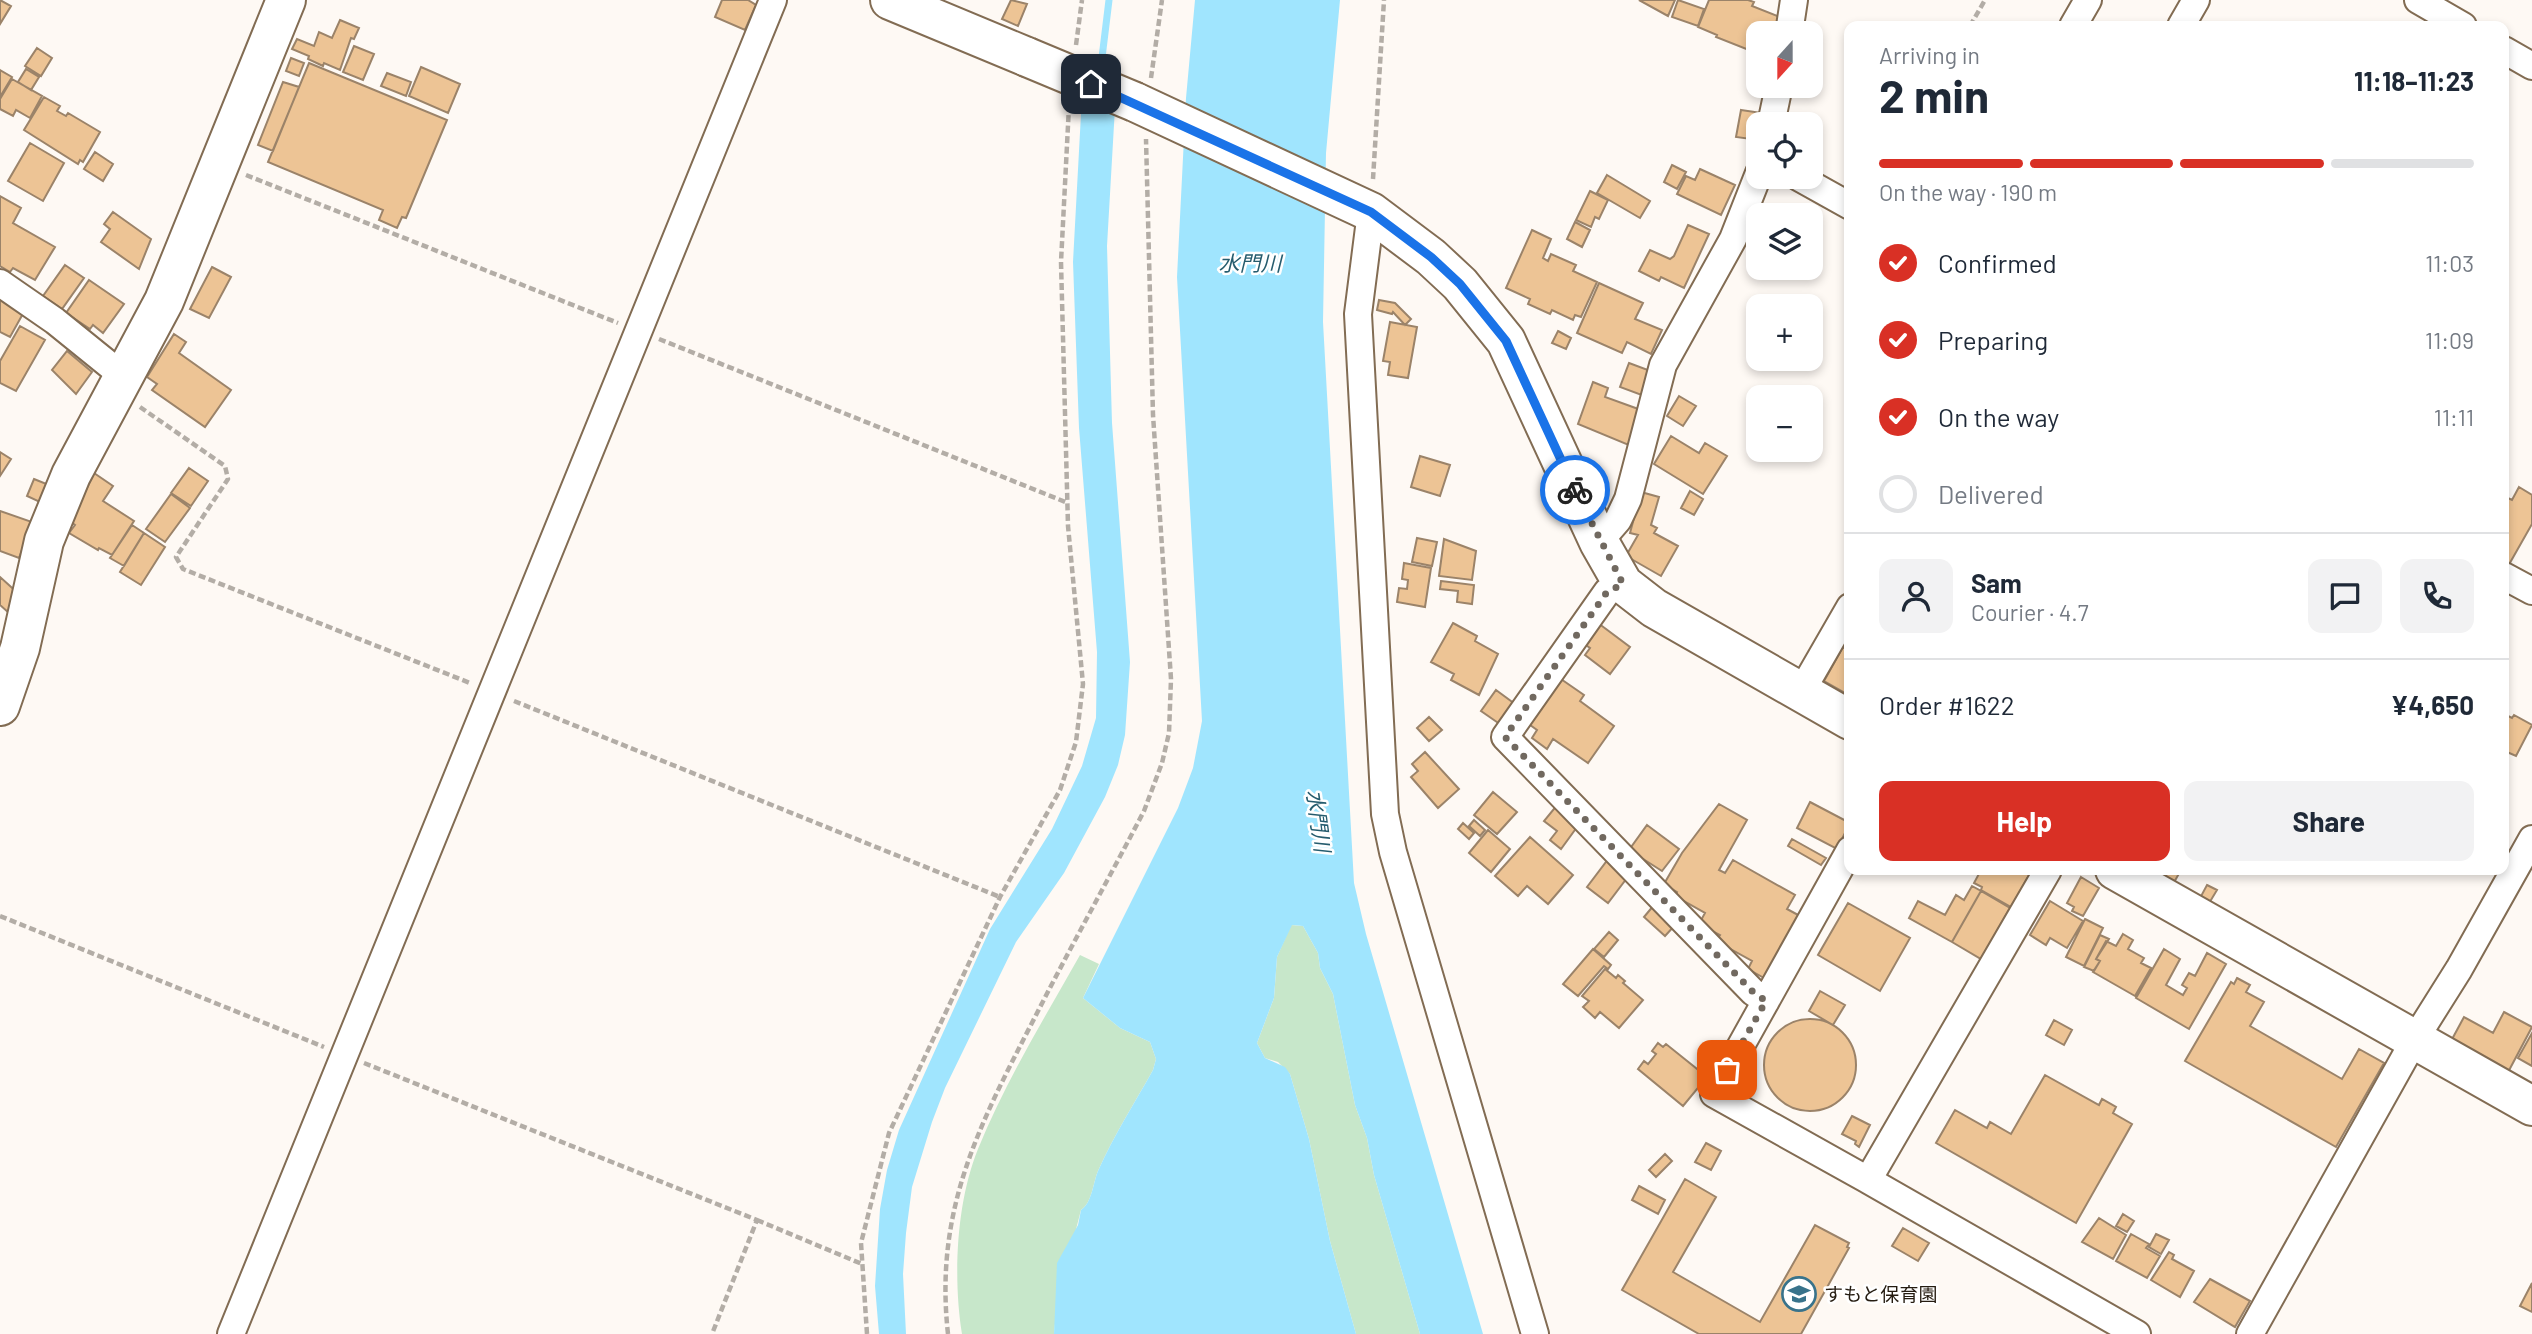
<!DOCTYPE html>
<meta charset="utf-8">
<style>
:root{--surface:#fff;--page:#f2f2f3;--text:#1f2937;--muted:#747a83;--line:#e0e1e3;--accent:#d93025}
body{margin:0;font-family:Barlow,"Noto Sans JP",sans-serif;background:var(--page);color:var(--text);height:100vh;display:flex;flex-direction:column;font-size:26px;white-space:nowrap}
*{box-sizing:border-box;margin:0}
p{font-size:23px;color:var(--muted)}
.icon{flex:none;width:38px;height:38px;fill:none;stroke:currentColor;stroke-width:2;stroke-linecap:round;stroke-linejoin:round}
.map{position:relative;flex:1;overflow:hidden}
.details{position:absolute;left:1844px;top:21px;width:665px;height:854px;display:flex;flex-direction:column;background:var(--surface);border-radius:14px;box-shadow:0 4px 10px #0003}
.details>*{flex:none}
.needle{width:46px;rotate:201deg}
.buttons{position:absolute;left:1746px;top:21px;display:grid;gap:14px}
.buttons a{display:grid;place-items:center;width:77px;height:77px;border-radius:14px;background:var(--surface);box-shadow:0 4px 10px #0003;font-size:35px}
.pin{position:absolute;display:grid;place-items:center;width:60px;height:60px;color:#fff;margin:-30px;border-radius:14px;box-shadow:0 4px 10px #0006}
.courier{position:absolute;display:grid;place-items:center;width:70px;height:70px;margin:-35px;border:5px solid #1a73e8;border-radius:50%;background:#fff;color:#222;box-shadow:0 2px 9px #0007}
.overview em{font-style:normal;font-weight:700}
.overview div{display:flex;flex-direction:column-reverse}
.overview{display:flex;align-items:center;justify-content:space-between;height:119px;padding:0 35px}
h1{font-size:46px;font-weight:700;line-height:52px}
.bar{display:grid;grid-template-columns:repeat(4,1fr);gap:10px 7px;align-content:center;height:84px;padding:0 35px}
.bar i{height:9px;border-radius:5px;background:var(--line)}
.bar .active{background:var(--accent)}
.bar p{grid-column:span 4}
.line{display:flex;align-items:center;gap:18px;padding:0 35px;border-top:2px solid var(--line)}
.line div{flex:1}
.round{display:grid;place-items:center;flex:none;width:74px;height:74px;border-radius:14px;background:var(--page)}
ol{padding:0 35px;list-style:none}
li{display:flex;align-items:center;gap:21px;height:77px}
li p{margin-inline-start:auto}
li .icon{padding:7px;border-radius:50%;background:var(--accent);color:#fff;stroke-width:4}
li:last-child{color:var(--muted)}
li i{width:38px;height:38px;border:4px solid var(--line);border-radius:50%}
.primary-button{display:flex;gap:14px;margin-top:auto;padding:14px 35px}
.primary-button a{flex:1;height:80px;border-radius:14px;background:var(--accent);color:#fff;font-size:28px;font-weight:700;line-height:80px;text-align:center}
.primary-button a+a{background:var(--page);color:var(--text)}
.map>svg:first-child{display:block}
.green{fill:#c7e7ca}
.water{fill:#a0e5fe}
.lines{fill:none;stroke-linecap:round;stroke-linejoin:round}
.stream{stroke:#a0e5fe;stroke-width:7}
.building{fill:#edc495;stroke:#9b8369;stroke-width:2}
.street-casing{stroke:#826c53;stroke-width:30}
.secondary-casing{stroke:#826c53;stroke-width:42}
.path{stroke:#b3ada6;stroke-width:4.5;stroke-dasharray:7 3.5;stroke-linecap:butt}
.street{stroke:#fff;stroke-width:26}
.secondary{stroke:#fff;stroke-width:38}
.secondary-bridge-casing{stroke:#826c53;stroke-width:42;stroke-linecap:butt}
.secondary-bridge{stroke:#fff;stroke-width:38}
.done{stroke:#716960;stroke-width:7;stroke-dasharray:0 12.6}
.route{stroke:#1a73e8;stroke-width:9}
.labels{text-anchor:middle;stroke-width:5;stroke-linejoin:round;paint-order:stroke}
.poi-label{font-size:19px;fill:#251c11;stroke:#fff;text-anchor:start}
.water-label{font-size:21px;font-style:italic;fill:#255c6e;stroke:#fff}
</style>
<div class="map">
<svg width="2532" height="1334" viewBox="0 0 2532 1334">
<rect width="100%" height="100%" fill="#fef9f4"/>
<path class="green" d="M 1291,925 L 1303,926 L 1318,953 L 1320,968 L 1333,994 L 1355,1105 L 1367,1138 L 1374,1175 L 1420,1334 L 1356,1334 L 1330,1241 L 1309,1139 L 1290,1074 L 1278,1062 L 1265,1058 L 1257,1043 L 1274,998 L 1277,957 Z
M 1080,955 L 1099,964 L 1083,998 L 1120,1028 L 1150,1042 L 1156,1059 L 1153,1070 C 1134,1104 1114,1135 1098,1171 C 1093,1183 1092,1203 1081,1210 L 1057,1303 L 1054,1334 L 962,1334 C 953,1278 956,1203 978,1149 C 1005,1082 1044,1019 1080,955 Z"/>
<path class="water" d="M 1195,0 L 1340,0 L 1326,153 L 1323,322 L 1354,883 L 1366,934 L 1483,1334 L 1420,1334 L 1374,1175 L 1367,1138 L 1355,1105 L 1333,994 L 1320,968 L 1318,953 L 1303,926 L 1292,925 L 1277,957 L 1274,998 L 1257,1043 L 1265,1058 L 1285,1067 L 1290,1074 L 1309,1139 L 1330,1241 L 1356,1334 L 1054,1334 L 1057,1263 L 1078,1225 L 1081,1210 C 1092,1203 1093,1183 1098,1171 C 1114,1135 1134,1104 1153,1070 L 1156,1059 L 1150,1042 L 1120,1028 L 1083,998 L 1178,808 L 1193,768 L 1202,721 L 1177,277 L 1186,98 Z
M 1083,77 L 1116,90 L 1107,246 L 1112,423 L 1130,662 L 1125,735 L 1118,765 L 1105,797 L 1064,873 L 1016,942 L 945,1088 L 932,1122 L 912,1187 L 906,1233 L 903,1274 L 906,1334 L 879,1334 L 875,1286 L 880,1209 L 887,1170 L 899,1130 L 990,929 L 1052,829 L 1082,766 L 1096,718 L 1097,652 L 1079,428 L 1073,262 Z"/>
<g class="lines">
<path class="stream" d="M 1100,74 L 1109,0"/>
</g>
<path class="building" d="M 0,0 L 11,6 L 0,24 Z
M 722,0 L 748,0 L 756,5 L 745,30 L 715,17 Z
M 1011,0 L 1027,4 L 1018,26 L 1002,19 Z
M 1639,0 L 1675,0 L 1668,16 Z
M 1678,0 L 1704,9 L 1698,26 L 1672,17 Z
M 1709,0 L 1748,0 L 1754,2 L 1752,6 L 1780,17 L 1773,33 L 1759,33 L 1759,54 L 1716,37 L 1717,35 L 1698,27 Z
M 340,20 L 359,28 L 354,39 L 351,38 L 340,70 L 324,63 L 323,66 L 308,59 L 309,56 L 292,49 L 297,39 L 314,46 L 319,32 L 332,38 Z
M 354,46 L 374,54 L 363,80 L 343,72 Z
M 37,48 L 52,58 L 41,76 L 25,66 Z
M 291,58 L 304,63 L 299,76 L 286,71 Z
M 309,63 L 447,120 L 406,218 L 402,217 L 397,228 L 379,220 L 383,210 L 268,162 Z
M 421,67 L 460,84 L 448,113 L 409,96 Z
M 26,69 L 39,77 L 31,90 L 18,82 Z
M 0,70 L 12,77 L 0,97 Z
M 387,73 L 411,82 L 406,96 L 381,86 Z
M 12,79 L 42,96 L 30,118 L 16,110 L 13,116 L 0,109 L 0,99 Z
M 283,82 L 299,87 L 273,151 L 258,145 Z
M 44,97 L 60,106 L 57,111 L 66,116 L 68,113 L 100,132 L 83,162 L 80,160 L 78,164 L 24,130 Z
M 1741,110 L 1762,113 L 1758,140 L 1736,137 Z
M 30,143 L 64,163 L 43,201 L 8,181 Z
M 95,152 L 113,164 L 103,181 L 84,169 Z
M 1672,165 L 1686,172 L 1677,189 L 1664,182 Z
M 1700,169 L 1735,185 L 1721,215 L 1677,194 L 1686,176 L 1695,180 Z
M 1607,175 L 1650,201 L 1640,218 L 1597,193 Z
M 1590,191 L 1608,200 L 1599,219 L 1595,217 L 1591,227 L 1576,220 Z
M 0,196 L 21,208 L 13,223 L 55,247 L 35,280 L 13,268 L 10,272 L 0,266 Z
M 113,212 L 151,239 L 139,269 L 101,242 L 110,229 L 104,224 Z
M 1575,222 L 1590,230 L 1582,247 L 1567,239 Z
M 1688,225 L 1709,234 L 1684,288 L 1661,277 L 1659,281 L 1639,271 L 1650,250 L 1670,259 L 1674,256 Z
M 1532,230 L 1551,239 L 1543,258 L 1548,261 L 1551,254 L 1576,265 L 1573,271 L 1597,282 L 1581,317 L 1575,315 L 1573,320 L 1552,310 L 1550,314 L 1528,304 L 1530,299 L 1506,288 Z
M 65,265 L 84,278 L 62,309 L 43,296 Z
M 212,267 L 231,277 L 209,318 L 190,309 Z
M 89,280 L 124,304 L 103,333 L 93,325 L 90,329 L 66,313 Z
M 1599,283 L 1643,303 L 1635,319 L 1662,330 L 1651,354 L 1627,342 L 1622,353 L 1577,333 Z
M 0,295 L 25,310 L 10,337 L 0,332 Z
M 1379,300 L 1395,303 L 1411,319 L 1405,325 L 1393,312 L 1392,314 L 1377,310 Z
M 1390,322 L 1417,327 L 1408,378 L 1388,375 L 1390,362 L 1383,361 Z
M 20,326 L 45,340 L 16,391 L 0,383 L 0,361 Z
M 1558,331 L 1571,338 L 1566,349 L 1552,343 Z
M 174,334 L 186,342 L 179,353 L 231,390 L 205,427 L 152,390 L 157,384 L 147,377 Z
M 67,351 L 92,372 L 76,394 L 52,370 Z
M 1629,363 L 1656,373 L 1647,397 L 1620,387 Z
M 1593,382 L 1608,388 L 1605,397 L 1641,410 L 1631,446 L 1578,424 Z
M 1679,396 L 1696,406 L 1683,426 L 1667,416 Z
M 1671,436 L 1699,453 L 1705,443 L 1727,456 L 1703,494 L 1654,464 Z
M 0,452 L 11,459 L 0,476 Z
M 1420,456 L 1450,465 L 1440,496 L 1411,487 Z
M 189,468 L 208,481 L 191,506 L 171,493 Z
M 94,473 L 113,486 L 103,501 L 134,521 L 112,555 L 99,548 L 98,550 L 69,533 L 75,525 L 71,522 Z
M 34,479 L 49,485 L 42,503 L 27,496 Z
M 2519,487 L 2532,495 L 2532,524 L 2507,568 L 2504,566 L 2504,504 L 2508,498 L 2512,500 Z
M 1690,491 L 1703,499 L 1694,515 L 1681,508 Z
M 1641,492 L 1659,497 L 1651,525 L 1657,528 L 1654,533 L 1678,546 L 1661,576 L 1626,556 L 1638,535 L 1630,533 Z
M 171,494 L 190,508 L 165,542 L 146,529 Z
M 0,511 L 32,522 L 19,558 L 0,551 Z
M 132,525 L 144,533 L 124,566 L 110,558 Z
M 144,533 L 165,547 L 141,585 L 120,572 Z
M 1417,538 L 1437,542 L 1432,566 L 1412,562 Z
M 1444,539 L 1476,551 L 1472,580 L 1439,576 Z
M 1404,563 L 1431,568 L 1425,607 L 1397,602 L 1399,588 L 1407,589 L 1408,580 L 1402,579 Z
M 0,577 L 21,596 L 9,613 L 0,605 Z
M 1441,581 L 1474,585 L 1472,604 L 1457,602 L 1458,591 L 1440,589 Z
M 1453,623 L 1477,636 L 1475,641 L 1498,654 L 1479,695 L 1451,680 L 1454,674 L 1431,662 Z
M 1598,623 L 1630,647 L 1610,674 L 1585,655 L 1590,648 L 1583,643 Z
M 1843,647 L 1850,651 L 1850,689 L 1847,694 L 1824,681 Z
M 1558,677 L 1584,695 L 1580,701 L 1614,726 L 1588,763 L 1553,739 L 1547,749 L 1532,738 L 1537,730 L 1526,722 Z
M 1496,690 L 1519,707 L 1504,727 L 1481,711 Z
M 2504,714 L 2512,718 L 2514,715 L 2532,725 L 2516,756 L 2507,752 L 2504,755 Z
M 1429,717 L 1442,730 L 1429,741 L 1417,728 Z
M 1425,752 L 1459,789 L 1438,808 L 1411,777 L 1418,771 L 1412,764 Z
M 1493,792 L 1517,812 L 1497,834 L 1474,815 Z
M 1810,802 L 1850,823 L 1837,849 L 1797,828 Z
M 1558,804 L 1580,823 L 1561,849 L 1550,840 L 1557,831 L 1544,821 Z
M 1719,804 L 1747,820 L 1719,870 L 1725,873 L 1733,860 L 1795,895 L 1787,909 L 1800,916 L 1764,978 L 1748,969 L 1752,961 L 1716,941 L 1720,935 L 1699,924 L 1705,913 L 1675,896 L 1677,892 L 1664,884 L 1682,853 Z
M 1474,820 L 1485,830 L 1480,836 L 1469,826 Z
M 1463,823 L 1474,833 L 1469,839 L 1458,829 Z
M 1647,825 L 1679,849 L 1662,871 L 1629,850 Z
M 1488,830 L 1510,849 L 1491,872 L 1469,853 Z
M 1530,837 L 1573,875 L 1548,904 L 1527,886 L 1518,896 L 1495,876 Z
M 1792,839 L 1826,858 L 1821,865 L 1788,846 Z
M 1609,858 L 1630,874 L 1608,903 L 1587,887 Z
M 1981,870 L 2032,870 L 2011,907 L 1981,890 L 1982,887 L 1974,883 Z
M 2143,870 L 2181,870 L 2172,886 Z
M 2081,877 L 2099,888 L 2083,916 L 2072,911 L 2074,907 L 2067,903 Z
M 2207,885 L 2217,890 L 2208,905 L 2199,900 Z
M 1972,886 L 1981,891 L 1952,942 L 1909,918 L 1918,901 L 1945,915 L 1956,895 L 1964,900 Z
M 1981,891 L 2010,908 L 1981,959 L 1952,942 Z
M 2050,901 L 2083,921 L 2067,948 L 2050,938 L 2046,945 L 2030,935 Z
M 1848,903 L 1910,938 L 1880,991 L 1818,955 Z
M 1654,905 L 1676,924 L 1665,936 L 1644,917 Z
M 2085,919 L 2103,928 L 2084,966 L 2066,957 Z
M 1609,932 L 1618,940 L 1604,957 L 1594,949 Z
M 2123,934 L 2133,940 L 2128,949 L 2144,958 L 2141,963 L 2151,968 L 2135,996 L 2093,972 L 2100,961 L 2096,959 L 2106,941 L 2116,946 Z
M 2100,935 L 2109,939 L 2096,959 L 2100,961 L 2094,971 L 2084,967 Z
M 1593,949 L 1611,965 L 1608,969 L 1604,966 L 1578,996 L 1563,984 Z
M 2164,949 L 2180,959 L 2166,985 L 2183,995 L 2187,988 L 2182,985 L 2189,973 L 2195,976 L 2207,953 L 2226,964 L 2189,1029 L 2136,998 Z
M 1605,969 L 1616,978 L 1618,975 L 1625,981 L 1623,983 L 1643,1000 L 1619,1028 L 1600,1012 L 1595,1018 L 1583,1007 L 1589,1001 L 1582,996 Z
M 2237,978 L 2250,985 L 2246,992 L 2264,1002 L 2250,1026 L 2342,1079 L 2359,1049 L 2384,1063 L 2336,1147 L 2185,1061 L 2231,982 L 2234,984 Z
M 1820,991 L 1845,1005 L 1833,1025 L 1809,1011 Z
M 2504,1012 L 2532,1027 L 2506,1076 L 2450,1043 L 2464,1017 L 2493,1033 Z
M1764 1065a46 46 0 1 1 92 0a46 46 0 1 1-92 0Z
M 2054,1020 L 2072,1030 L 2064,1045 L 2046,1035 Z
M 2532,1033 L 2532,1066 L 2518,1058 Z
M 1658,1043 L 1663,1047 L 1666,1044 L 1707,1077 L 1683,1106 L 1638,1069 L 1644,1061 L 1648,1064 L 1656,1054 L 1652,1051 Z
M 2045,1075 L 2099,1105 L 2102,1099 L 2116,1107 L 2113,1113 L 2132,1124 L 2076,1223 L 1936,1143 L 1955,1110 L 1987,1128 L 1990,1122 L 2011,1134 Z
M 1852,1116 L 1870,1125 L 1859,1147 L 1855,1144 L 1856,1141 L 1842,1134 Z
M 1706,1143 L 1721,1151 L 1711,1170 L 1695,1162 Z
M 1665,1154 L 1672,1161 L 1656,1177 L 1649,1170 Z
M 1685,1179 L 1716,1197 L 1673,1272 L 1760,1322 L 1815,1225 L 1849,1243 L 1847,1247 L 1849,1248 L 1801,1334 L 1699,1334 L 1622,1290 Z
M 1639,1186 L 1665,1200 L 1658,1214 L 1632,1200 Z
M 2123,1214 L 2134,1221 L 2127,1232 L 2116,1226 Z
M 2099,1218 L 2126,1235 L 2113,1259 L 2082,1242 Z
M 1903,1228 L 1929,1243 L 1918,1261 L 1892,1246 Z
M 2131,1234 L 2149,1244 L 2146,1248 L 2160,1256 L 2147,1278 L 2116,1261 Z
M 2156,1234 L 2169,1240 L 2161,1254 L 2149,1247 Z
M 2169,1252 L 2174,1255 L 2172,1259 L 2194,1271 L 2180,1297 L 2151,1280 Z
M 2210,1279 L 2250,1301 L 2235,1327 L 2194,1302 Z
M 2532,1283 L 2532,1312 L 2520,1306 Z"/>
<g class="lines">
<g class="street-casing">
<path id="street" d="M 2418,0 L 2463,26
M 2073,26 L 2088,0
M 2181,26 L 2196,0
M 1789,33 L 1794,0
M 2504,50 L 2532,66
M 1771,124 L 1779,86
M 1798,177 L 1850,206
M 1371,212 L 1358,314 L 1385,814 L 1393,852 L 1535,1334
M 0,283 L 55,321 L 123,376
M 1599,542 L 1618,520 L 1628,499 L 1663,365 L 1733,239 L 1759,173
M 2504,576 L 2532,591
M 1623,584 L 1607,592 L 1505,737 L 1753,992 L 1766,1001
M 1801,692 L 1850,607
M 1850,850 L 1714,1094 L 1868,1180 L 2048,870
M 1868,1180 L 2137,1334
M 231,1334 L 773,0
M 2250,1334 L 2415,1039 L 2459,969 L 2532,839"/>
</g>
<g class="secondary-casing">
<path id="secondary" d="M 890,0 L 1027,57
M 1135,102 L 1371,212 L 1431,257 L 1460,284 L 1506,341 L 1599,542 L 1623,584 L 1654,608 L 1850,720
M 0,706 L 20,648 L 44,541 L 71,475 L 164,301 L 286,0
M 2115,870 L 2532,1106"/>
</g>
<path class="path" d="M 1970,26 L 1985,0
M 1076,45 L 1082,0
M 1151,78 L 1162,0
M 246,175 L 618,323
M 1373,179 L 1384,0
M 659,339 L 1068,503
M 140,407 L 225,466 L 228,479 L 176,557 L 183,569 L 470,683
M 514,701 L 1000,897
M 0,916 L 324,1047
M 364,1063 L 757,1220 L 712,1334
M 757,1220 L 862,1264
M 867,1334 L 861,1243 L 889,1133 L 1000,897 L 1060,790 L 1076,742 L 1083,684 L 1068,526 L 1061,262 L 1069,106
M 948,1334 C 934,1209 980,1124 1035,1017 C 1070,948 1108,880 1144,811 L 1162,763 L 1169,733 L 1171,679 L 1153,415 L 1146,139"/>
<use href="#street" class="street"/>
<use href="#secondary" class="secondary"/>
<g class="secondary-bridge-casing">
<path id="secondary-bridge" d="M 1027,57 L 1135,102"/>
</g>
<use href="#secondary-bridge" class="secondary-bridge"/>
</g>
<g class="lines">
<path class="done" d="M 1575,490 L 1623,584 L 1607,592 L 1505,737 L 1753,992 L 1766,1001 L 1727,1070"/>
<path class="route" d="M 1091,84 L 1371,212 L 1431,257 L 1460,284 L 1506,341 L 1575,490"/>
</g>
<defs>
<g id="school-ring" transform="scale(1.75)"><circle r="9.5" fill="#fff" stroke="#38738b" stroke-width="1.5"/><path d="M0-5L7-2L0 1L-7-2ZM-4 1L0 2.5L4 1V4Q0 6-4 4Z" fill="#38738b"/></g>
</defs>
<g fill-rule="evenodd">
<use href="#school-ring" x="1799" y="1294"/>
</g>
<g class="labels">
<g class="poi-label">
<text x="1824" y="1301">すもと保育園</text>
</g>
<g class="water-label">
<text x="1250" y="271">水門川</text>
<text transform="translate(1318 821) rotate(82)" y="7">水門川</text>
</g>
</g>
</svg>
<div class="buttons">
<a><svg class="needle" viewBox="-14 -14 28 28"><path d="M0-13l5 13h-10z" fill="#e53935"/><path d="M0 13l5-13h-10z" fill="#747a83"/></svg></a>
<a><svg class="icon" aria-label="locate" viewBox="0 0 24 24"><circle cx="12" cy="12" r="6"/><path d="M12 2v4M12 18v4M2 12h4M18 12h4"/></svg></a>
<a><svg class="icon" aria-label="layers" viewBox="0 0 24 24"><path d="M12 4l9 5-9 5-9-5zM3 14l9 5 9-5"/></svg></a>
<a>+</a>
<a>−</a>
</div>
<div class="pin" style="left:1727px;top:1070px;background:#ea580c"><svg class="icon" aria-label="bag" viewBox="0 0 24 24"><path d="M5 8h14l-1 12H6zM9 8a3 3 0 0 1 6 0"/></svg></div>
<div class="pin" style="left:1091px;top:84px;background:#1f2937"><svg class="icon" aria-label="home" viewBox="0 0 24 24"><path d="M3 11l9-7 9 7M6 9v11h12V9"/></svg></div>
<div class="courier" style="left:1575px;top:490px"><svg class="icon" aria-label="bike" viewBox="0 0 24 24"><circle cx="6" cy="16" r="4"/><circle cx="18" cy="16" r="4"/><path d="M6 16l4-8h5l3 8M10 8l3 8H6M13 5h3"/></svg></div>
<section class="details">
<div class="overview"><div><h1>2 min</h1><p>Arriving in</p></div><em>11:18–11:23</em></div>
<div class="bar"><i class="active"></i><i class="active"></i><i class="active"></i><i></i><p>On the way · 190 m</p></div>
<ol>
<li><svg class="icon" aria-label="check" viewBox="0 0 24 24"><path d="M5 12l5 5 9-10"/></svg>Confirmed<p>11:03</p></li>
<li><svg class="icon" aria-label="check" viewBox="0 0 24 24"><path d="M5 12l5 5 9-10"/></svg>Preparing<p>11:09</p></li>
<li><svg class="icon" aria-label="check" viewBox="0 0 24 24"><path d="M5 12l5 5 9-10"/></svg>On the way<p>11:11</p></li>
<li><i></i>Delivered</li>
</ol>
<div class="line" style="height:126px"><a class="round"><svg class="icon" aria-label="person" viewBox="0 0 24 24"><circle cx="12" cy="8" r="4"/><path d="M4 21q1-7 8-7t8 7"/></svg></a><div><b>Sam</b><p>Courier · 4.7</p></div><a class="round"><svg class="icon" aria-label="chat" viewBox="0 0 24 24"><path d="M4 5h16v11H9l-5 4z"/></svg></a><a class="round"><svg class="icon" aria-label="phone" viewBox="0 0 24 24"><path d="M5 4h4l2 5-3 2q2 4 5 5l2-3 5 2v4C11 20 4 13 5 4z"/></svg></a></div>
<div class="line" style="height:91px"><div>Order #1622</div><b>¥4,650</b></div>
<div class="primary-button"><a>Help</a><a>Share</a></div>
</section>
</div>
